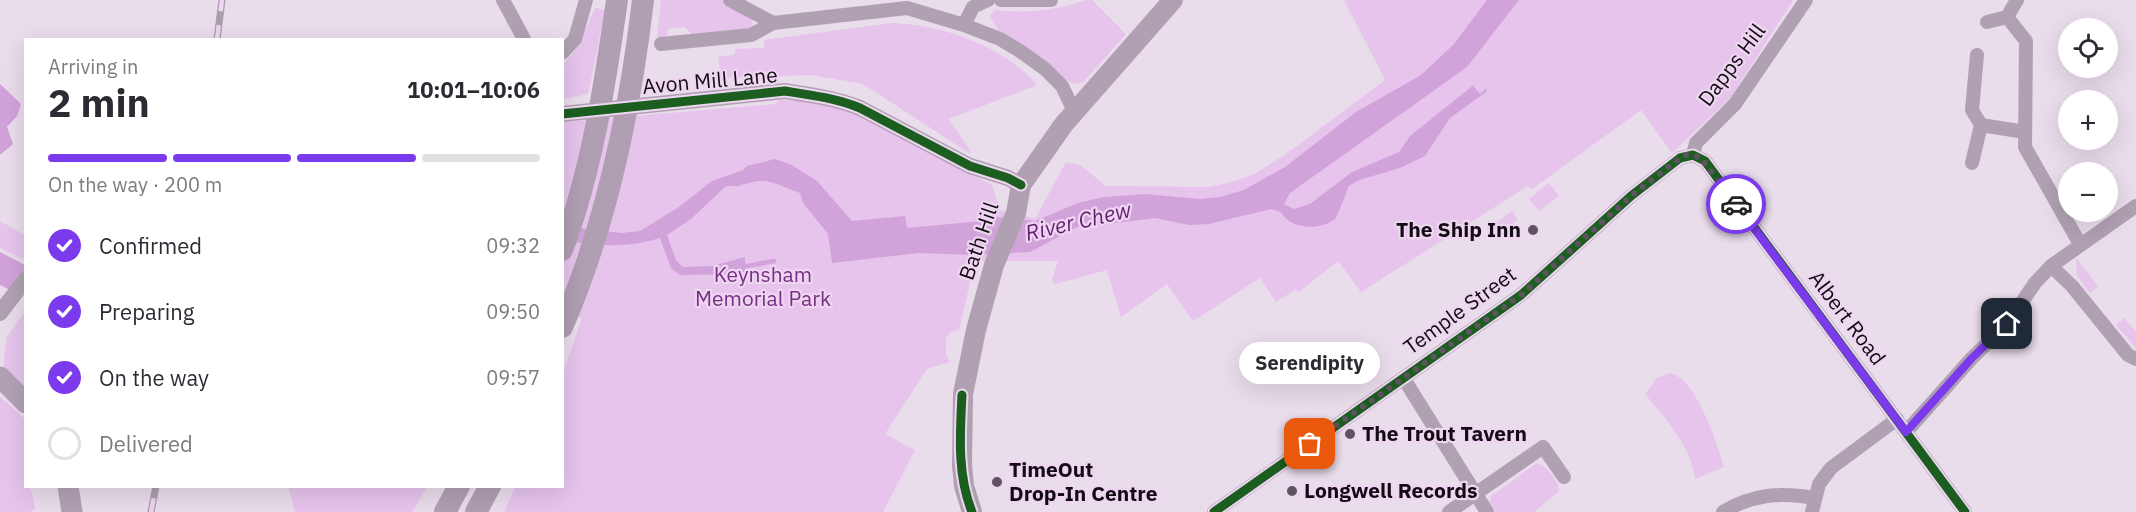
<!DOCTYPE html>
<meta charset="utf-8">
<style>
:root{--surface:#fff;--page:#f7f7f7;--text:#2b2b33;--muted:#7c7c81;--line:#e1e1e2;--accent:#7c3aed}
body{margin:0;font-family:"IBM Plex Sans",sans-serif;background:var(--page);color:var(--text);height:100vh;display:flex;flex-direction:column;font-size:22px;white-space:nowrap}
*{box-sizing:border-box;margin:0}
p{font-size:20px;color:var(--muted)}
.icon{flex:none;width:33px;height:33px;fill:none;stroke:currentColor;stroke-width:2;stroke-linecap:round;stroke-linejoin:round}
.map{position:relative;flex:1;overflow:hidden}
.drawer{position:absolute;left:24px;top:38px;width:540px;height:450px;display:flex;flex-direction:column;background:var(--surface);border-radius:0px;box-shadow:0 6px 24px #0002}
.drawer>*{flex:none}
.buttons{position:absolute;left:2058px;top:18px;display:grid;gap:12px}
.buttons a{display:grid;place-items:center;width:60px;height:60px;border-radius:50%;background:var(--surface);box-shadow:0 6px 24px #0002;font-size:30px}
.pin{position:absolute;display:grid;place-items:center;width:51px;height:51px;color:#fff;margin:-26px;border-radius:12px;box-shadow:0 3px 9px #0006}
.courier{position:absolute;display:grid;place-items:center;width:60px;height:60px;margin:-30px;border:4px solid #7c3aed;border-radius:50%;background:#fff;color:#222;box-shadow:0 2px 8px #0007}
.bubble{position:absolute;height:42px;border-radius:21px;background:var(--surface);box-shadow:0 6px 24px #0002;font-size:20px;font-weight:700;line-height:42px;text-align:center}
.headline em{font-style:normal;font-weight:700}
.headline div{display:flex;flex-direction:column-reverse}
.headline{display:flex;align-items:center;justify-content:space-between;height:102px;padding:0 24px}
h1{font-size:39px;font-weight:700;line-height:45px}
.bar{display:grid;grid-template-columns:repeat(4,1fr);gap:9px 6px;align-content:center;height:72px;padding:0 24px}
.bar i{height:8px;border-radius:4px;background:var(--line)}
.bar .on{background:var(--accent)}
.bar p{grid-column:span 4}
ol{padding:0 24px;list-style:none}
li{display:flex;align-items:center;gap:18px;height:66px}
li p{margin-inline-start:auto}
li .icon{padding:6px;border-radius:50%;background:var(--accent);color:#fff;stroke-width:4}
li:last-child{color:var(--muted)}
li i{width:33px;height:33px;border:3px solid var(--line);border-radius:50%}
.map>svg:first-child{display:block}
.green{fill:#e6c4ec}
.water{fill:#d2a3da}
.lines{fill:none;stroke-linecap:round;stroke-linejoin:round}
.stream{stroke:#d2a3da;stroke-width:4.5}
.minor{stroke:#b0a1b2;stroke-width:14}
.tertiary{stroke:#b0a1b2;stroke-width:16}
.secondary{stroke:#b0a0b2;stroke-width:20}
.primary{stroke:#b2a1b5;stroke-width:21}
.trunk{stroke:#b09eb2;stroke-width:22}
.rail-casing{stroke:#a99eab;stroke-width:7}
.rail{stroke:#eed6f1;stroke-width:4.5;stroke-dasharray:14;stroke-linecap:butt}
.cycleway-casing{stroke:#eed6f1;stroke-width:13}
.cycleway{stroke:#1b5e20;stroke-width:9}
.done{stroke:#5e545f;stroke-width:6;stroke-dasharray:0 10.8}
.route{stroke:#7c3aed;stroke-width:8}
.poi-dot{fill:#5e545f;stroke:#eed6f1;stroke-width:2}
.labels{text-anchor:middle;stroke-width:4.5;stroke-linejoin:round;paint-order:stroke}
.street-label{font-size:21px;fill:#130b14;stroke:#eed6f1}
.poi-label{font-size:21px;font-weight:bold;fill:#130b14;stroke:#eed6f1;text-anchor:start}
.park-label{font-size:21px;fill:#792f85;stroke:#eed6f1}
.water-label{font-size:22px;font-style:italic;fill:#661b72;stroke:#eed6f1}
</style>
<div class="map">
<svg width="2136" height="512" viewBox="0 0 2136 512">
<rect width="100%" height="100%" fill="#e9dceb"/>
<path class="green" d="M 661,0 L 721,0 L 752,20 L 753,28 L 693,36 L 685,27 L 668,29 L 667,35 L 657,41 Z
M 1087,0 L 1092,0 L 1126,34 L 1083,82 L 1077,84 C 1052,77 998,41 990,15 L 995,10 C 1028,14 1055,10 1087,0 Z
M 1344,0 L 1793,0 L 1731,97 L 1672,153 L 1641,110 L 1532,189 L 1528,186 L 1361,292 L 1338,261 L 1299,292 L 1296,289 L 1276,302 L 1260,278 L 1193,321 L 1167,284 L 1121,317 L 1107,270 L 1055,284 L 1052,280 L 1058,261 L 975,261 L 959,330 L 952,331 L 946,337 L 946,355 L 950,362 L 927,369 L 885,434 L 915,450 L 883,512 L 504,512 L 516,486 L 562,486 L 563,373 L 582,318 L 563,312 L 563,122 L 776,104 L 779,100 L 813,101 L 851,109 L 992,185 L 1000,210 L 1035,219 L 1066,162 L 1080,165 L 1106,186 L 1209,187 L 1235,181 L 1255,174 L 1286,154 L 1385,80 Z
M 595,8 L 605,10 L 588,94 L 563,99 L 562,66 L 577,48 Z
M 891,23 C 943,25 1002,45 1037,85 L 949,119 L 971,152 L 969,153 L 863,84 L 812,75 L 722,78 L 718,57 L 734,55 L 736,49 L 764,48 L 764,40 Z
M 1549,183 L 1559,196 L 1539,211 L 1529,199 Z
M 1512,211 L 1518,220 L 1499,233 L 1493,225 Z
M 0,221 L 25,235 L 25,255 L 23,259 L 0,248 Z
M 2076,258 L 2098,286 L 2090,293 L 2077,276 Z
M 25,311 L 25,393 L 3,370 L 7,337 Z
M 2124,318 L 2136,332 L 2136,348 L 2116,325 Z
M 1670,373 C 1696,378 1717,443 1724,467 L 1695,479 C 1693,449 1664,416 1645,394 L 1657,378 Z
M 0,397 L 25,419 L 26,486 L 30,486 L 35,508 L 30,512 L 0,512 Z
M 1537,463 C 1547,467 1559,480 1559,491 L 1534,512 L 1496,512 L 1490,502 L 1491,496 Z
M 288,486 L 428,486 L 412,512 L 295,512 Z"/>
<path class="water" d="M 1487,0 L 1519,0 L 1467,67 L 1290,193 L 1284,204 L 1294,209 L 1310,204 L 1352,172 L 1399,152 L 1410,136 L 1476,83 L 1473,86 L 1480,94 L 1487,88 L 1486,92 L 1450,118 L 1425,156 L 1400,168 L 1359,180 L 1349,186 L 1336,218 C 1322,231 1290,230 1281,212 L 1271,209 L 1209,224 L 1189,225 L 1155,218 L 1099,225 L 1083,224 L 1030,252 L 973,255 L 919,253 L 832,263 L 828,234 L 803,203 L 800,193 C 774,184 768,175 739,186 C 735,187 731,185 725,187 L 691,219 L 667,235 L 676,260 L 683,267 L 712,266 L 745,257 L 746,274 L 680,275 L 671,268 L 660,238 C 626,249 597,245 563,241 L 563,226 L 622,233 L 640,231 L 679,207 L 712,181 L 743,170 L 747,166 L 775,159 L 792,165 L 817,181 L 852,221 L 905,216 L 907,228 L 982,221 L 996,217 L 1035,221 L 1078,203 L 1104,197 L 1146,194 L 1199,199 L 1220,197 L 1244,190 L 1285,167 L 1356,112 L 1421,75 L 1454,44 Z
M 0,84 L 21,104 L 17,116 L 7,127 L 13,144 L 0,155 Z
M 0,252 L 25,265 L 25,293 L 16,293 L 0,285 Z"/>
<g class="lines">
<path class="stream" d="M 742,267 L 774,261"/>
<path class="minor" d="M 503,0 L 524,39
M 730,0 L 773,23
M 1001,0 L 1051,0
M 2007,17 L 2026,41 L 2025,147 L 2080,244
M 1987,22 L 2007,17 L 2017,0
M 964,25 L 973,7 L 988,0
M 661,44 L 751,35 L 773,23 L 907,8 L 964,25 L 1000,39 L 1020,51 L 1045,69 L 1062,86 L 1075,113
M 562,53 L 575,39 L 586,0
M 1981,125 L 2025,132
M 1693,155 L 1696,143 L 1735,104 L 1806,0
M 1972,163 L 1981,125 L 1972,110 L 1977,55
M 2051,266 L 2072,286 L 2128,355 L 2136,359
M 1404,379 L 1487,512
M 1906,432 L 1971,359 L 2007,324 L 2035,283 L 2051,266 L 2136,206
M 1214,512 L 1521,295 L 1631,196 L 1680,158 L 1693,155 L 1705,161 L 1965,512
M 1449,512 L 1543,447 L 1564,477
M 1723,512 C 1753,494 1780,492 1815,498
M 1812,512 L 1819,484 L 1831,468 L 1897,419"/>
<path class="tertiary" d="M 562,114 L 785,91 C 811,95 835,98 860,108 L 970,166 L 1008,178 L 1021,185
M 0,313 L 26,279"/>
<path class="secondary" d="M 972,512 L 964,486 L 962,465 L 963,394 L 976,330 L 994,265 L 1016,213 L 1021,185 L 1064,124 L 1173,0"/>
<path class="primary" d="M 0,377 L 26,403
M 68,486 L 72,512"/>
<path class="trunk" d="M 562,250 C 592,170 605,84 617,0
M 562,327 C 607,224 630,112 643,0
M 445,512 L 459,486
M 476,512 L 490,486"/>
<g class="rail-casing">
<path id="rail" d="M 217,39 L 222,0
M 151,512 L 156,486"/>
</g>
<use href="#rail" class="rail"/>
<g class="cycleway-casing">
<path id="cycleway" d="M 562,114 L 785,91 C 811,95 835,98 860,108 L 970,166 L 1008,178 L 1021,185
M 962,395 C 960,434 957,475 972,512
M 1214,512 L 1521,295 L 1631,196 L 1680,158 L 1693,155 L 1705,161 L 1965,512"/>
</g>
<use href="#cycleway" class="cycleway"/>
</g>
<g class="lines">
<path class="done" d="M 1310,444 L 1521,295 L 1631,196 L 1680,158 L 1686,155 L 1700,157 L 1736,204"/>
<path class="route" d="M 1736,204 L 1906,432 L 1971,359 L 2007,324"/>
</g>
<g class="poi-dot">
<circle cx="1533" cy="230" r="6"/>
<circle cx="1350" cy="434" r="6"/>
<circle cx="997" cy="482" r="6"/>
<circle cx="1292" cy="491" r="6"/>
</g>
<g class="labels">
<g class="street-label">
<text transform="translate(1732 65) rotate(-53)" y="7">Dapps Hill</text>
<text transform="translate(710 81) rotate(-5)" y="7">Avon Mill Lane</text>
<text transform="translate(979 241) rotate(-71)" y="7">Bath Hill</text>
<text transform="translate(1460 311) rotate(-36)" y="7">Temple Street</text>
<text transform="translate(1847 318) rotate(53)" y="7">Albert Road</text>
</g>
<g class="poi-label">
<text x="1521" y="237" text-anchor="end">The Ship Inn</text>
<text x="1362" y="441">The Trout Tavern</text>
<text x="1009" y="477">TimeOut<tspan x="1009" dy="24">Drop-In Centre</tspan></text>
<text x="1304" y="498">Longwell Records</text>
</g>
<g class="park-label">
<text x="763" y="282">Keynsham<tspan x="763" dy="24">Memorial Park</tspan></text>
</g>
<g class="water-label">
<text transform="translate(1078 221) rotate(-13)" y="8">River Chew</text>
</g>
</g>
</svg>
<div class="buttons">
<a><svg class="icon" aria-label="locate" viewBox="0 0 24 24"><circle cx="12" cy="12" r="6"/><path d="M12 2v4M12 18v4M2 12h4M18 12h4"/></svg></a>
<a>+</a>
<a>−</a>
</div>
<div class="pin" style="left:1310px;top:444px;background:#ea580c"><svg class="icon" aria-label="bag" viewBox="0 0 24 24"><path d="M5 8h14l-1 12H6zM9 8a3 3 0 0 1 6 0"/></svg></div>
<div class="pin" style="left:2007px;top:324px;background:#1f2937"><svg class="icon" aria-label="home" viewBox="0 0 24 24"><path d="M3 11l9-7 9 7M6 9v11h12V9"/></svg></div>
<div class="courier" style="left:1736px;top:204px"><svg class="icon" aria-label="car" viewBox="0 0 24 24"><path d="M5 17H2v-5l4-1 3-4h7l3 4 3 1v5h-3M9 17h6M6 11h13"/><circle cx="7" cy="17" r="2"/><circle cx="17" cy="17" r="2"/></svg></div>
<div class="bubble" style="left:1239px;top:342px;width:141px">Serendipity</div>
<section class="drawer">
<div class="headline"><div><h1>2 min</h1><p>Arriving in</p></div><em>10:01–10:06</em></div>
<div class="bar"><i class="on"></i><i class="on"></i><i class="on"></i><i></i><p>On the way · 200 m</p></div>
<ol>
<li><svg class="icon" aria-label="check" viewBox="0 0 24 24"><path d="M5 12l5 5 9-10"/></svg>Confirmed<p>09:32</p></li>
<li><svg class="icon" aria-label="check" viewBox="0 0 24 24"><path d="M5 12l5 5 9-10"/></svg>Preparing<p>09:50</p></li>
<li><svg class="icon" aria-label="check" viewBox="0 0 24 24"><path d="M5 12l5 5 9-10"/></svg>On the way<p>09:57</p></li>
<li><i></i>Delivered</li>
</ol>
</section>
</div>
